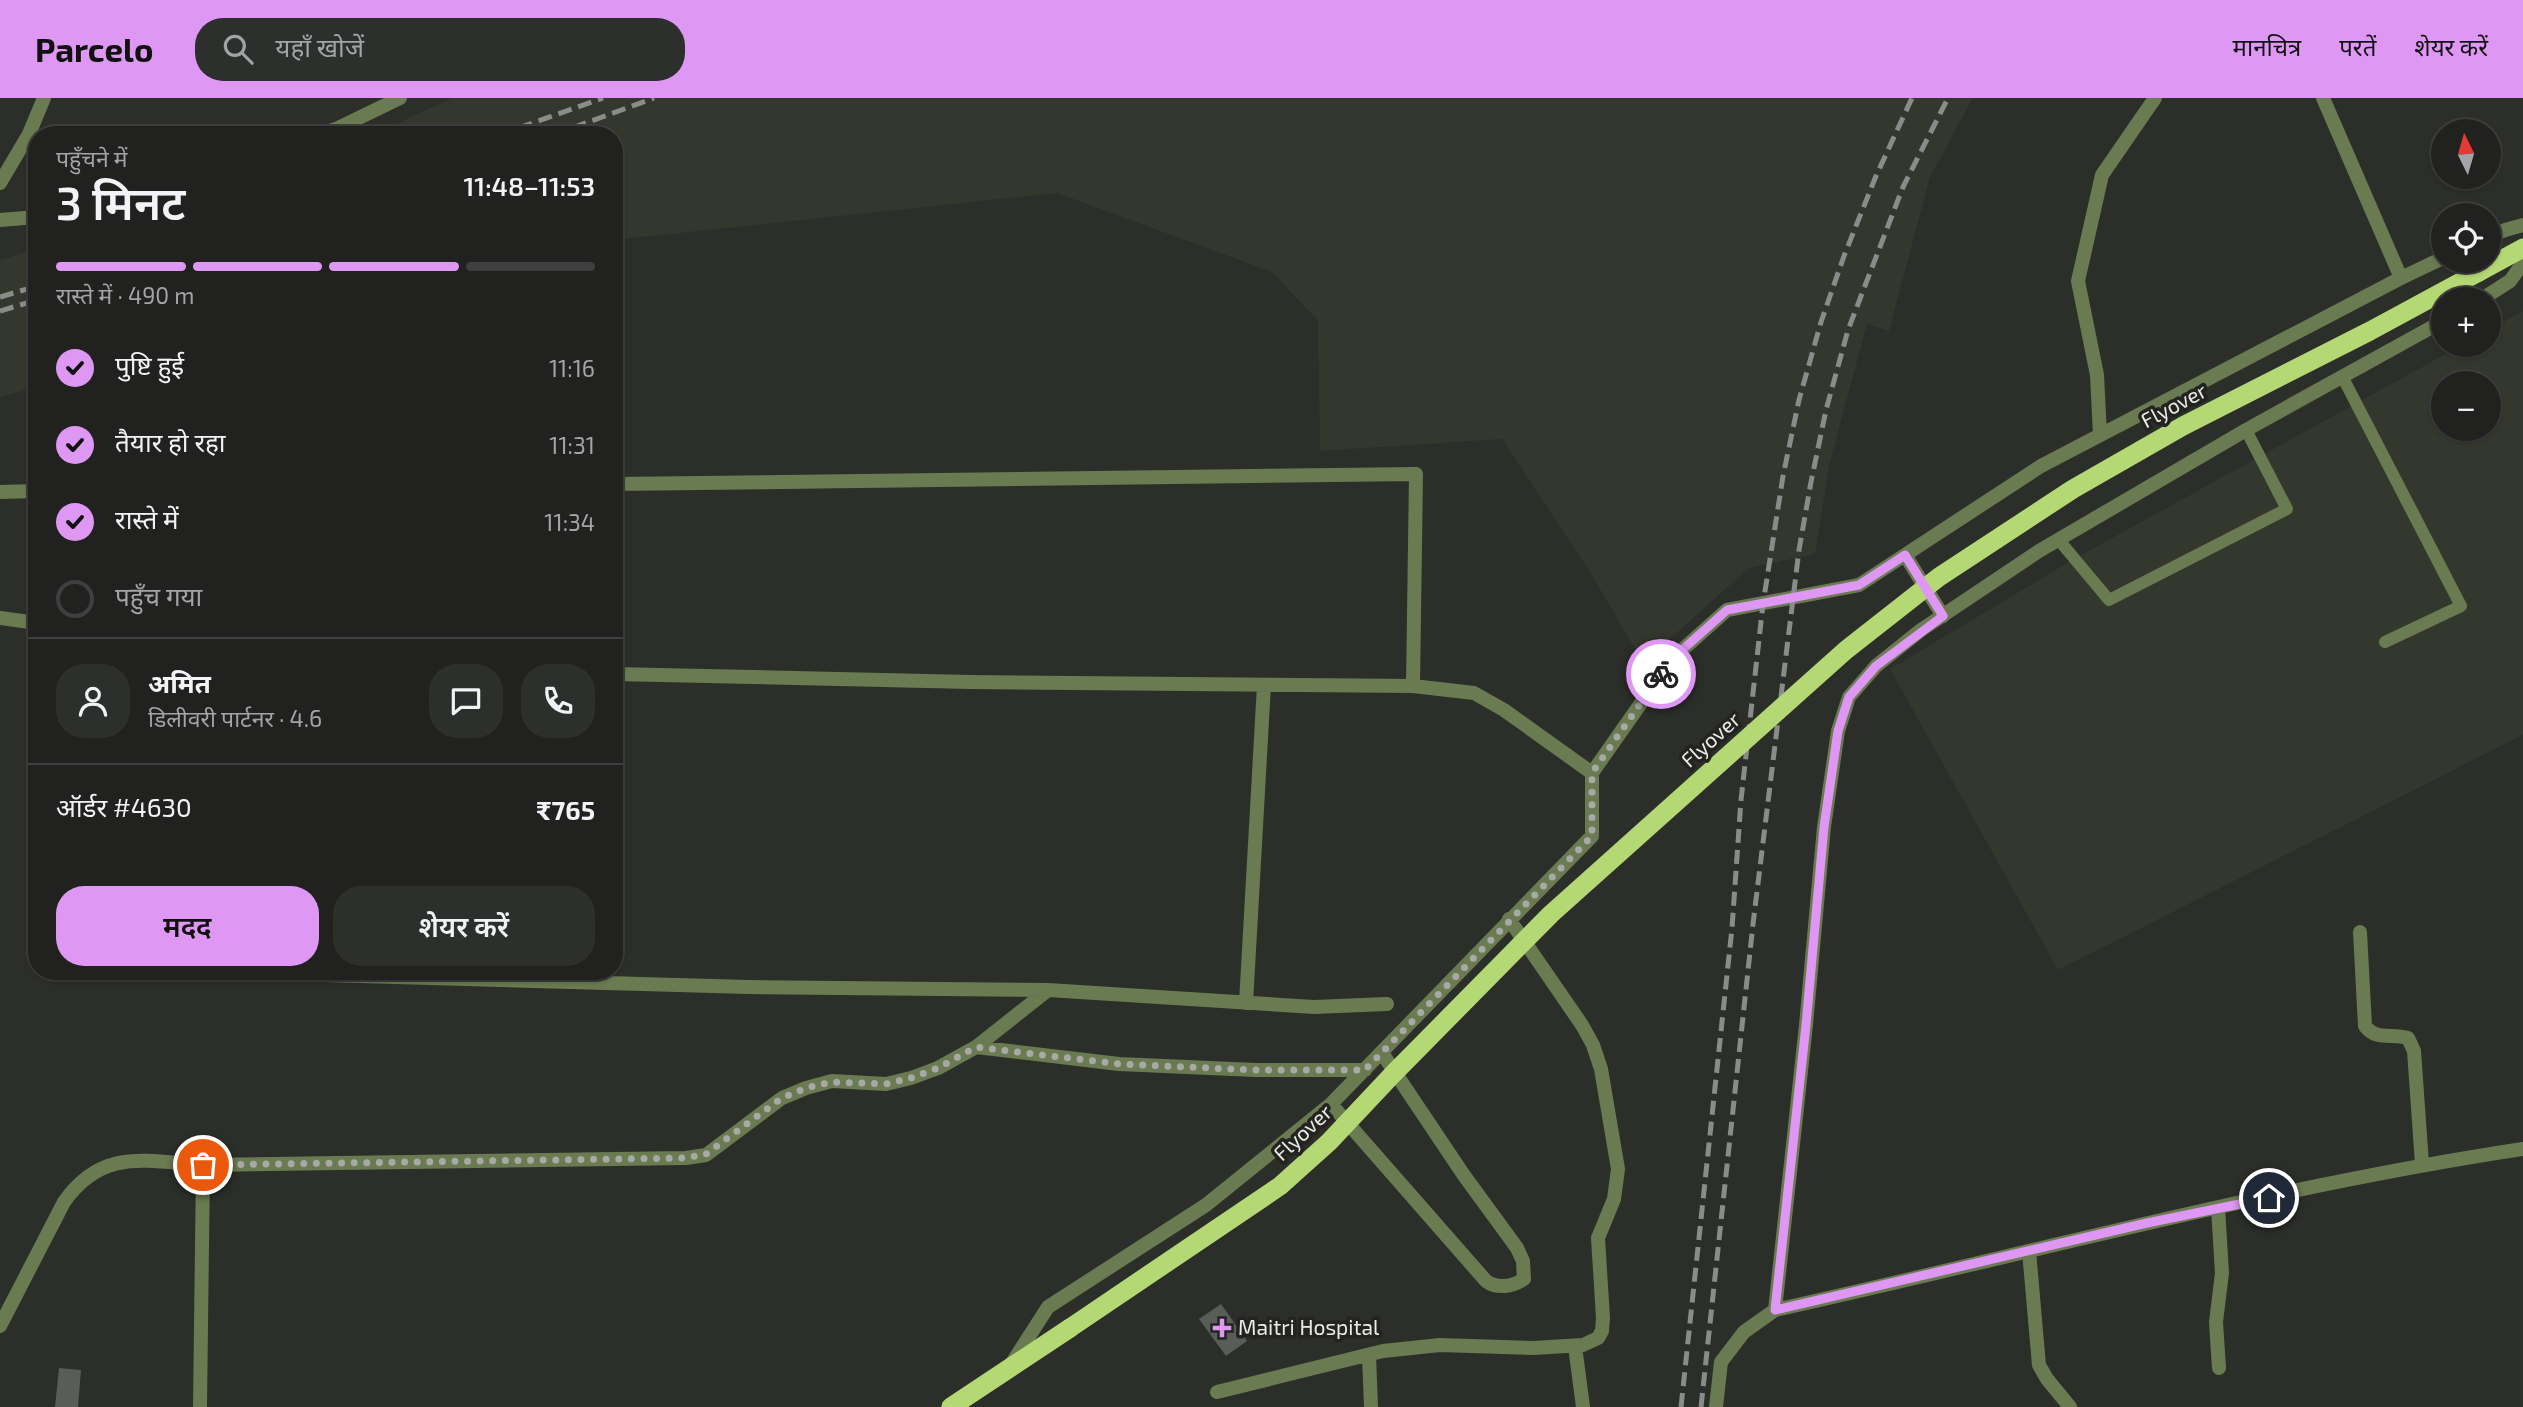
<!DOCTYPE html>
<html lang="hi">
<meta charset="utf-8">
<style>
:root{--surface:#212220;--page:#2d2f2d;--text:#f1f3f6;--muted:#a2a4a5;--line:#3e3f3e;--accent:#de98f3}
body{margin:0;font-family:"Exo 2","Noto Sans Devanagari",sans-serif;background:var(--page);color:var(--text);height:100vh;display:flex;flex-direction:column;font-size:26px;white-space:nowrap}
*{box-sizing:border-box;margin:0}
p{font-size:23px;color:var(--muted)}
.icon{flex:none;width:38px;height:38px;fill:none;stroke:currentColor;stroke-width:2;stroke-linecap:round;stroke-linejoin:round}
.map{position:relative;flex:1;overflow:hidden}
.sheet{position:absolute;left:28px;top:28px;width:595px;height:854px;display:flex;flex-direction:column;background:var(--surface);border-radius:28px;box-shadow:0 2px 5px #0004,0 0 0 2px var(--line)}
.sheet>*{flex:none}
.needle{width:46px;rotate:355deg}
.fabs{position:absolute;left:2431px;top:21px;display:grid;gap:14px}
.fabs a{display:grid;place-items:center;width:70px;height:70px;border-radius:50%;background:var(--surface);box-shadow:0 2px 5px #0004,0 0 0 2px var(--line);font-size:35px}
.pin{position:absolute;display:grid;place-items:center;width:60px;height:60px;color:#fff;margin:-30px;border:4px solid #fff;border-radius:50%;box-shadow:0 2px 7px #0007}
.courier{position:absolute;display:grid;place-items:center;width:70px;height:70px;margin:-35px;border:5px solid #de98f3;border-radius:50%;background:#fff;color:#222;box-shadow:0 2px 9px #0007}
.headline em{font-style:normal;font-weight:600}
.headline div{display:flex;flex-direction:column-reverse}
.headline{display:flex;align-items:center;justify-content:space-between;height:119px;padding:0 28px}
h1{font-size:46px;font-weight:600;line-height:52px}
.bar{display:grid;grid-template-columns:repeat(4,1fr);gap:10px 7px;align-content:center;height:84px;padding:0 28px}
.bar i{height:9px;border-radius:5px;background:var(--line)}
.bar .current{background:var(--accent)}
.bar p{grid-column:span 4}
.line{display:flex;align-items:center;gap:18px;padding:0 28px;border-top:2px solid var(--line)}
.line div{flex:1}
.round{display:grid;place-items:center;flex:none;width:74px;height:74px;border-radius:28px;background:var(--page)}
ol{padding:0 28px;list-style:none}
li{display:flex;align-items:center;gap:21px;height:77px}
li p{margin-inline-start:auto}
li .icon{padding:7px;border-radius:50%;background:var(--accent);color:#111;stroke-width:4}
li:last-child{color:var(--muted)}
li i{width:38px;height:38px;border:4px solid var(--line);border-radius:50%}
.button{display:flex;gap:14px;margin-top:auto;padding:14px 28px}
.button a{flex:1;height:80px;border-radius:28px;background:var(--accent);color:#111;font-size:28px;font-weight:600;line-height:80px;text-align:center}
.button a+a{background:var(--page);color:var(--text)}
header{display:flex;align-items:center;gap:42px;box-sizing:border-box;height:98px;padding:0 35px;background:var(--accent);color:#111}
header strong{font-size:33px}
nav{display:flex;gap:38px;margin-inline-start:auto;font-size:24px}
.search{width:490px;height:63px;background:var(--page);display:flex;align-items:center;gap:18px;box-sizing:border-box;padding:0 24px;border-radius:28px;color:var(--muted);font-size:26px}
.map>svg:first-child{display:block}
.built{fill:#33372d;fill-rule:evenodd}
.building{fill:#5a5c57}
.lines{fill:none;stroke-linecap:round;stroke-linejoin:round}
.service{stroke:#6a7b51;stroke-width:12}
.minor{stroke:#6a7b51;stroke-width:14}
.tertiary{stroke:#6a7b51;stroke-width:14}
.trunk{stroke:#b3d874;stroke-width:19}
.rail{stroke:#8a8c89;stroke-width:5;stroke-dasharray:14 7;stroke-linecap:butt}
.trunk-bridge{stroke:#b3d874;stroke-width:19}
.done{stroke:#a7a9a6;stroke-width:7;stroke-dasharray:0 12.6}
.route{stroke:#de98f3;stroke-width:9}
.poi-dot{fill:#de98f3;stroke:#232420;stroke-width:2.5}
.labels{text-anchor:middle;stroke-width:7;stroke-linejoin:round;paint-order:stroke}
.street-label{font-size:21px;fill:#e9ebe8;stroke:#232420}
.poi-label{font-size:21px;fill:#e9ebe8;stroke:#232420;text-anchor:start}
</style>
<header>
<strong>Parcelo</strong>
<div class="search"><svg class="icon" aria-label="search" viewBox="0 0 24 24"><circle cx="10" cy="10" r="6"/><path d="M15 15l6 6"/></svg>यहाँ खोजें</div>
<nav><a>मानचित्र</a><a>परतें</a><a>शेयर करें</a></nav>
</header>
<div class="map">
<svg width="2523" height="1309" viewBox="0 0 2523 1309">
<rect width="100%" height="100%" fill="#2c2e2a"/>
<path class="built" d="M 452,0 L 1973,0 L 1930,79 L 1889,233 L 1867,226 L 1829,368 L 1815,456 L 1749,470 L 1643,565 L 1590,474 L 1502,341 L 1320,353 L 1318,223 L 1272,174 L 1057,95 L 614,142 L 614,37 L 372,37 Z
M 37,151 L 37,289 L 0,299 L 0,162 Z
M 2523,213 L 2523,637 L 2058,872 L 1890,571 L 2074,461 L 2462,247 L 2488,247 L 2489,232 ZM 2443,285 L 2488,285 L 2488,331 L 2443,331 Z"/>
<path class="building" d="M 1221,1206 L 1247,1243 L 1226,1258 L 1199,1221 Z
M 59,1270 L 81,1272 L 78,1309 L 55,1309 Z"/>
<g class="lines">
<path class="service" d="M 2342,278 L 2461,508 L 2385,544
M 2058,441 L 2109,502 L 2287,411 L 2246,332"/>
<path class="minor" d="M 2323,0 L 2401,180
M 318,37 L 336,31 L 400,0
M 0,122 L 37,119
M 2488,139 L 2505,132 L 2523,127
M 2100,337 L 2097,277 L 2078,183 L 2102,77 L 2155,0
M 614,386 L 1416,376 L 1413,588
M 0,394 L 37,393
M 1905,457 L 1943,518
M 0,520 L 37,525
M 614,576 L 970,584 L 1413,588 L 1474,595 L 1504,612 L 1592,675
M 2360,834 L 2365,928 C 2376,943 2392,935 2408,940 L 2414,953 L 2422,1066
M 180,873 L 749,889 L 1048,892 L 1314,909 L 1387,906
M 1246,905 L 1264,587
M 976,949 L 1119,966 L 1255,972 L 1365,972
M 1331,1006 L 1486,1183 C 1497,1191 1512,1189 1524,1181 L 1523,1163 L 1517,1150 L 1463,1076 L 1382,955
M 2218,1110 L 2222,1175 L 2216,1224 L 2219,1270
M 2029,1153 L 2039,1267 L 2047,1281 L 2070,1309
M 0,1228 L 64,1104 C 102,1050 145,1063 203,1067 L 686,1060 L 706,1057 L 782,1000 L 806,990 L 832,983 L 886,986 L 911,980 L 938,970 L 976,949 L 1048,892
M 1575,1248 L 1583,1309
M 1369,1257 L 1371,1309
M 1012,1265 L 1048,1209 L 1206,1107 L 1331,1006 L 1592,738 L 1592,675 L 1672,561 L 1727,512 L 1859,487 L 2041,368 L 2401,180 L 2443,160
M 1217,1294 L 1383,1253 L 1440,1247 L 1533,1250 L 1583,1247 L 1598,1240 L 1602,1233 L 1603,1220 L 1598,1140 L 1614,1101 L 1618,1071 L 1601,971 L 1593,947 L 1582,927 L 1509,821
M 200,1309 L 203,1067"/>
<path class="tertiary" d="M 0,85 L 29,36 L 44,0
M 2482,201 L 2510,183 L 2523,165
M 1775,1212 L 1806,927 L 1824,729 L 1838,633 L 1849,599 L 1876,568 L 1921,532 L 2039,453 L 2246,332 L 2443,223
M 1716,1309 L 1721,1264 L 1744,1234 L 1775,1212 C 2024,1157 2271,1089 2523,1051"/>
<path class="trunk" d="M 2479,174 L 2523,150
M 951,1309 L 1070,1230"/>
<path class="rail" d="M 499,37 L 603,0
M 553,37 L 654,0
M 0,199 L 37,188
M 0,213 L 37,202
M 1681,1309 L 1732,830 L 1741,702 L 1763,506 L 1783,378 L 1799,302 L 1821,224 L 1844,158 L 1876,78 L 1912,0
M 1701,1309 L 1753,826 L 1799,452 L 1811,384 L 1826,312 L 1848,232 L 1903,89 L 1948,0"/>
<path class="trunk-bridge" d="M 1070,1230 L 1280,1088 L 1329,1044 L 1393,976 L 1551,816 L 1846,552 L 1939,479 L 2073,391 L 2183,328 L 2370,233 L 2479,174"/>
</g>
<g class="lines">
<path class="done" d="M 203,1067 L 686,1060 L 706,1056 L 782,1000 L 806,990 L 832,984 L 886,986 L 911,980 L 938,970 L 976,949 L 1119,966 L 1255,972 L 1365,972 L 1592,738 L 1592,675 L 1661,576"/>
<path class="route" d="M 1661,576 L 1672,561 L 1727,512 L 1859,487 L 1905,457 L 1943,518 L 1876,568 L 1849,599 L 1838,633 L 1824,729 L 1806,927 L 1775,1212 L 2147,1125 L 2269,1100"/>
</g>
<path class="poi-dot" d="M1218.5 1219.5h7v7h7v7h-7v7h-7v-7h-7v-7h7z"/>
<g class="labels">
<g class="street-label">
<text transform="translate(2174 308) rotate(-28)" y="7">Flyover</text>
<text transform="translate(1711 642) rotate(-42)" y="7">Flyover</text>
<text transform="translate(1303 1035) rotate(-43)" y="7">Flyover</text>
</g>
<g class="poi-label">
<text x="1238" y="1237">Maitri Hospital</text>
</g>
</g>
</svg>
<div class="fabs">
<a><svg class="needle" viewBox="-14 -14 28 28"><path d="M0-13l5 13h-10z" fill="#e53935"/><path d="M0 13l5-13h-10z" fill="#a2a4a5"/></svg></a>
<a><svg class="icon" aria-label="locate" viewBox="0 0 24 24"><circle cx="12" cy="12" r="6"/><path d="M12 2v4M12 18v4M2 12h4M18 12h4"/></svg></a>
<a>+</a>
<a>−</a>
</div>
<div class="pin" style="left:203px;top:1067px;background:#ea580c"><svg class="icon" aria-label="bag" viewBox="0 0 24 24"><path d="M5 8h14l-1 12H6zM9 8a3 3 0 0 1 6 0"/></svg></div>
<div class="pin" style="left:2269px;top:1100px;background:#1f2937"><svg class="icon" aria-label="home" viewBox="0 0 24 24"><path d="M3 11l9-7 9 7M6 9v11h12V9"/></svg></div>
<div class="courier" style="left:1661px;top:576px"><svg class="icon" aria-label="bike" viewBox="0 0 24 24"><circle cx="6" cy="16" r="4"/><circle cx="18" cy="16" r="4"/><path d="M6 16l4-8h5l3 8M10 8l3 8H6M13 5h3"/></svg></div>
<section class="sheet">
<div class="headline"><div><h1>3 मिनट</h1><p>पहुँचने में</p></div><em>11:48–11:53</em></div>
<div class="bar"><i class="current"></i><i class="current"></i><i class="current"></i><i></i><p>रास्ते में · 490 m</p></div>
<ol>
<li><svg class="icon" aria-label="check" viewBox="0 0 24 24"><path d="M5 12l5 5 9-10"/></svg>पुष्टि हुई<p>11:16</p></li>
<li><svg class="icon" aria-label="check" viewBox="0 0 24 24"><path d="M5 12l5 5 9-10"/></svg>तैयार हो रहा<p>11:31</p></li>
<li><svg class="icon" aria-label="check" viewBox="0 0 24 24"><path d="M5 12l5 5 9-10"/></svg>रास्ते में<p>11:34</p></li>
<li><i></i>पहुँच गया</li>
</ol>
<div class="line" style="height:126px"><a class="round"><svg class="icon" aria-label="person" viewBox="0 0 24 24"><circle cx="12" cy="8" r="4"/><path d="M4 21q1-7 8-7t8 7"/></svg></a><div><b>अमित</b><p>डिलीवरी पार्टनर · 4.6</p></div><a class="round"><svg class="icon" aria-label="chat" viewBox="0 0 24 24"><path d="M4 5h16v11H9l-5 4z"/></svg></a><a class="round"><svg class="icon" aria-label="phone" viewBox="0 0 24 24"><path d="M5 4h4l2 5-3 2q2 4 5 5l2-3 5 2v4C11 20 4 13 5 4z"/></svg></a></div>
<div class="line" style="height:91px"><div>ऑर्डर #4630</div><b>₹765</b></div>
<div class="button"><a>मदद</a><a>शेयर करें</a></div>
</section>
</div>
